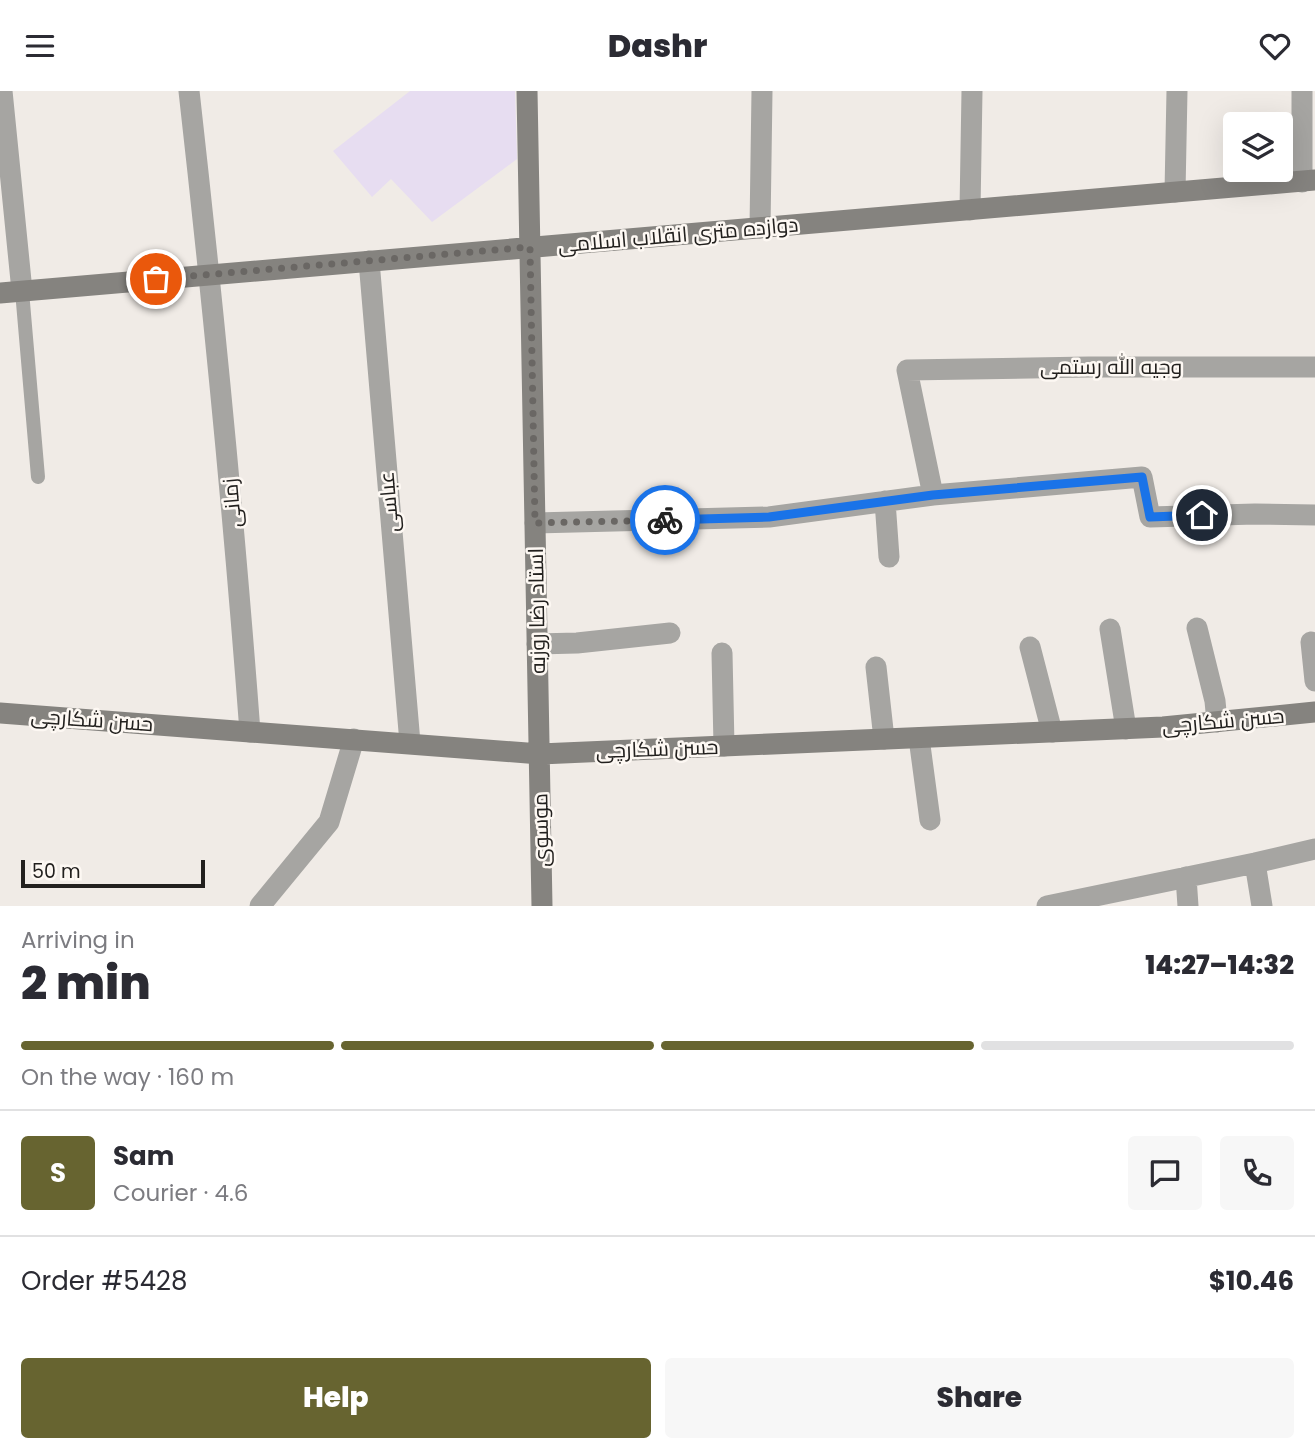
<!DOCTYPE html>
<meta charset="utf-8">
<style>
:root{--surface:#fff;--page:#f7f7f7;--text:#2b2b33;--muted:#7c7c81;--line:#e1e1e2;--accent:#676430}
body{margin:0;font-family:Poppins,Cairo,sans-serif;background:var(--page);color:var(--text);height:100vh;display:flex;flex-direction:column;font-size:26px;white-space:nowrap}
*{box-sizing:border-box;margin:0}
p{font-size:23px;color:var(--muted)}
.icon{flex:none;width:38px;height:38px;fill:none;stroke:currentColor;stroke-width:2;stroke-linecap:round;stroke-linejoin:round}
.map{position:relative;height:815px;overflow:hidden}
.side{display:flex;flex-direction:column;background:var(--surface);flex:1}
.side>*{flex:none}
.tools{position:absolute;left:1223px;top:21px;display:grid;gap:14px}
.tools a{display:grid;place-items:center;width:70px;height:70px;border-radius:7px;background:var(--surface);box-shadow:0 7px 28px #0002;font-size:35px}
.scale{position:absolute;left:21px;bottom:18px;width:184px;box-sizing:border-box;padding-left:7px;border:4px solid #22201e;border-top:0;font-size:19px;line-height:24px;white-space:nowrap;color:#22201e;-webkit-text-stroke:5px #fdf8f3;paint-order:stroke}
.pin{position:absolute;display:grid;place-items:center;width:60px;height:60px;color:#fff;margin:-30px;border:4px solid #fff;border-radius:50%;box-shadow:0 2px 7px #0007}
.courier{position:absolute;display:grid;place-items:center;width:70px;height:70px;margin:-35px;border:5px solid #1a73e8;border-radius:50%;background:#fff;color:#222;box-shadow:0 2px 9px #0007}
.overview em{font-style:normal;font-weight:800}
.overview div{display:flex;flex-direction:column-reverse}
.overview{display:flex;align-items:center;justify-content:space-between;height:119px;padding:0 21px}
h1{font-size:46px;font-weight:800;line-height:52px}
.bar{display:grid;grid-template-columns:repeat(4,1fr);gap:10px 7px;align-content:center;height:84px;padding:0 21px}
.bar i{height:9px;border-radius:5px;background:var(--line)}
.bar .active{background:var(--accent)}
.bar p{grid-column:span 4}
.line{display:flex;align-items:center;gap:18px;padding:0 21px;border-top:2px solid var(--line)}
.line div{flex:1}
.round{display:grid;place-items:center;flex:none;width:74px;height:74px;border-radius:7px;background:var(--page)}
.action{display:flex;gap:14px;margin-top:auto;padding:14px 21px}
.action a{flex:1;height:80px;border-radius:7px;background:var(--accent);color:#fff;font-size:28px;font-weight:800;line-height:80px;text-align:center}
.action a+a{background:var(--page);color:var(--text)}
header{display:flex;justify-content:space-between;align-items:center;height:91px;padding:0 21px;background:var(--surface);font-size:32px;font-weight:800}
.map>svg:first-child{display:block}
.education{fill:#e7ddf1}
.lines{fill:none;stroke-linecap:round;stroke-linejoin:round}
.lane{stroke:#a6a5a2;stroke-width:14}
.street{stroke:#a6a5a2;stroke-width:21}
.secondary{stroke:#85837f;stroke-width:21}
.done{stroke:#6a6764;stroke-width:7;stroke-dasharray:0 12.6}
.route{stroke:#1a73e8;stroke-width:9}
.labels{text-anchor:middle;stroke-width:5;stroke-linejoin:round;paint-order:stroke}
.street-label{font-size:21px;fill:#22201e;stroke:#fdf8f3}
</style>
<header><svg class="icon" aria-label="menu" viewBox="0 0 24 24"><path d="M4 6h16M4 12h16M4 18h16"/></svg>Dashr<svg class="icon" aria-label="heart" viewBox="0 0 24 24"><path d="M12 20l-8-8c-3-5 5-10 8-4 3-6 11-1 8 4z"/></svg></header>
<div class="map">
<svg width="1315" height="815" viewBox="0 0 1315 815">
<rect width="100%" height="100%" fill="#f0ebe6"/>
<path class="education" d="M 410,0 L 515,0 L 517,68 L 432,131 L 391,88 L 372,106 L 333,60 Z"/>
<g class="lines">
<path class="lane" d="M 22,200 L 38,386"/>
<path class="street" d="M 2,0 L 22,200
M 189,0 C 213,213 234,427 250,641
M 1302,91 L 1302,0
M 1175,101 L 1177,0
M 970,119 L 972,0
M 760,137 L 762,0
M 369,170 L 410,652
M 933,404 L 907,279 L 1089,276 L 1315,276
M 885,410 L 889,466
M 535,432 L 769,426 L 933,404 L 1142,386 L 1150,426 L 1255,423 L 1315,424
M 1197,537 L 1215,610 L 1217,631
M 1110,538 L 1126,638
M 1311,551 L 1315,590
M 537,553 L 577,552 L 670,542
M 1030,556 L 1052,641
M 722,562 L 724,655
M 876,576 L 884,648
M 919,647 L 930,729
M 1255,772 L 1262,815
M 1186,786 L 1188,815
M 260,815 L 329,731 L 354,648
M 1047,815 L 1255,772 L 1315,758"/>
<path class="secondary" d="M 527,0 L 542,815
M 0,202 L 1315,89
M 0,622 L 540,663 L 1163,636 L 1315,621"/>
</g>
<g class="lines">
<path class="done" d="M 156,188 L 530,156 L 535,432 L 665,429"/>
<path class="route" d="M 665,429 L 769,426 L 933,404 L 1142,386 L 1150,426 L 1202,424"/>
</g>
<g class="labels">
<g class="street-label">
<text transform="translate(678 144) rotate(-5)" y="7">دوازده متری انقلاب اسلامی</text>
<text x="1111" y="283">وجیه الله رستمی</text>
<text transform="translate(389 411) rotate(-95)" y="7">عباسی</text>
<text transform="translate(232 412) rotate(-95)" y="7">زمانی</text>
<text transform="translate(537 520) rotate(-91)" y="7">استاد رضا روزبه</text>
<text transform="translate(92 629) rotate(4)" y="7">حسن شکارچی</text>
<text transform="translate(1223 630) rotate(-5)" y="7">حسن شکارچی</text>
<text transform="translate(657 658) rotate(-2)" y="7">حسن شکارچی</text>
<text transform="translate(541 739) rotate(-91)" y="7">موسوی</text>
</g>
</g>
</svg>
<div class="tools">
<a><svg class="icon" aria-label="layers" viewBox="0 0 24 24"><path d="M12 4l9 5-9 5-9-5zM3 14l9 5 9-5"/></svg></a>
</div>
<div class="scale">50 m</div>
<div class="pin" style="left:156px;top:188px;background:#ea580c"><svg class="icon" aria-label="bag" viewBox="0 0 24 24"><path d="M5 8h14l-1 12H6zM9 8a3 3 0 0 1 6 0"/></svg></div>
<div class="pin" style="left:1202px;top:424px;background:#1f2937"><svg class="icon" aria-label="home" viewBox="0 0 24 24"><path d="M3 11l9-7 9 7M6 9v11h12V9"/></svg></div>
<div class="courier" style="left:665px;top:429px"><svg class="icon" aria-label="bike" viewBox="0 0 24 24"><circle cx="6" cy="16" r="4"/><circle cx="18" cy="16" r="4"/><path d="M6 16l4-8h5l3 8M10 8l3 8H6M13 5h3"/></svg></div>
</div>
<section class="side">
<div class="overview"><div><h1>2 min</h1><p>Arriving in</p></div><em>14:27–14:32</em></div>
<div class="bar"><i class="active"></i><i class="active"></i><i class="active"></i><i></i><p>On the way · 160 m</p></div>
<div class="line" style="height:126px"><b class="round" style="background:var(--accent);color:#fff">S</b><div><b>Sam</b><p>Courier · 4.6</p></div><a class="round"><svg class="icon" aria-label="chat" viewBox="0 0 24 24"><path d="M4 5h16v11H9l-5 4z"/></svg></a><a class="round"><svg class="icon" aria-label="phone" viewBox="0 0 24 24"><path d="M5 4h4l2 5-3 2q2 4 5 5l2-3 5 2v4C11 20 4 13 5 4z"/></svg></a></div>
<div class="line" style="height:91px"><div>Order #5428</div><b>$10.46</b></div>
<div class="action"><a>Help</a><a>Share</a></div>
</section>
